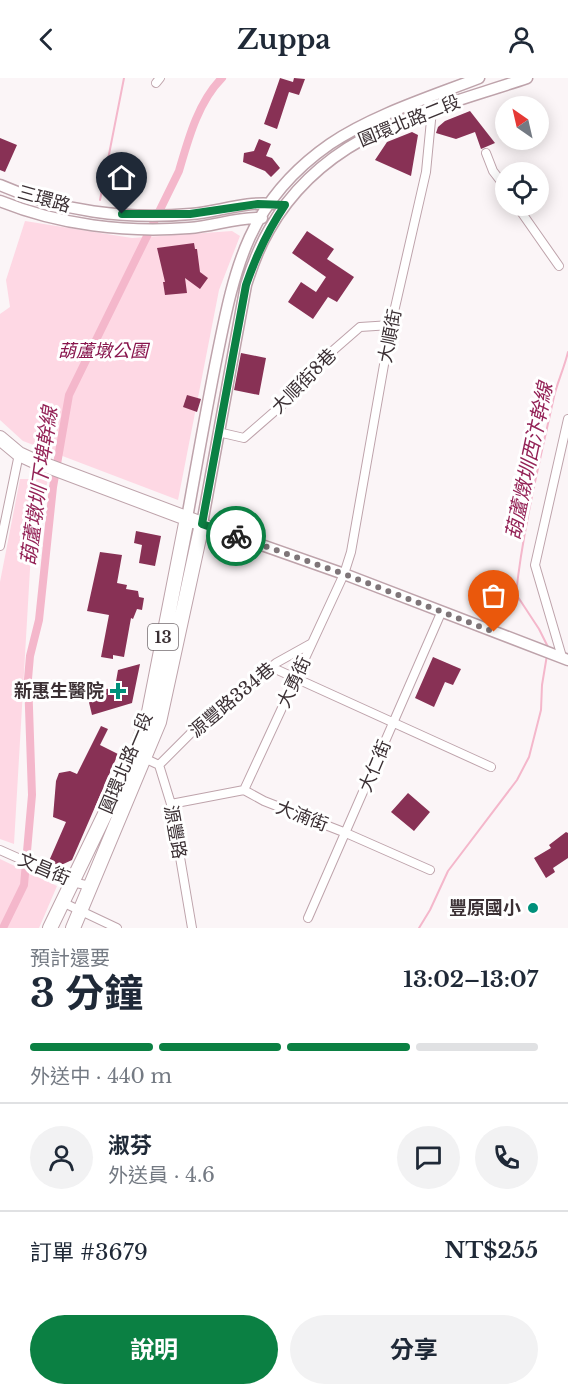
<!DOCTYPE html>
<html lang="zh-TW">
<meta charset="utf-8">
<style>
:root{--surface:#fff;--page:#f2f2f3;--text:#1f2937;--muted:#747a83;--line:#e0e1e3;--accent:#0b8043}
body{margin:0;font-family:"Libre Baskerville","Noto Sans TC",serif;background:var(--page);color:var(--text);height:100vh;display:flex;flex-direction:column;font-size:22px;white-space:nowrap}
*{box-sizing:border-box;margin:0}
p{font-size:20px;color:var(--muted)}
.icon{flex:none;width:33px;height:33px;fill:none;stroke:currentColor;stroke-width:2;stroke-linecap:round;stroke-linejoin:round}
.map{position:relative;height:850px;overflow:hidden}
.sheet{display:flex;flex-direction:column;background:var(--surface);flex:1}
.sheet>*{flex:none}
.needle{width:39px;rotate:326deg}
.fabs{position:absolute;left:495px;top:18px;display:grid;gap:12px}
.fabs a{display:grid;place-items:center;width:54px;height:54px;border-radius:50%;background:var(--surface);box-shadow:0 3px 15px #0003;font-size:30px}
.pin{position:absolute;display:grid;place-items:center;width:51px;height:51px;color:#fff;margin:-62px -26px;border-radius:50% 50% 50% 0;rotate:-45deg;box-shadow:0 0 6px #0007}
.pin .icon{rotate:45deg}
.courier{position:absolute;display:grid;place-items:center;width:60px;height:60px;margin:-30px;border:4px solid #0b8043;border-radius:50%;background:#fff;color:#222;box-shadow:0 2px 8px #0007}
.headline em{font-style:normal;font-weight:700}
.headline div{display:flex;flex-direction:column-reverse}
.headline{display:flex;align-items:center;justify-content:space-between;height:102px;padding:0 30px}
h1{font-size:39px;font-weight:700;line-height:45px}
.bar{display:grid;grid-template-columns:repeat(4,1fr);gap:9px 6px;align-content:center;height:72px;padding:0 30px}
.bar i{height:8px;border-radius:4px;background:var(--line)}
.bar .active{background:var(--accent)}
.bar p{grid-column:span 4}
.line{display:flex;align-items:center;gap:15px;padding:0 30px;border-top:2px solid var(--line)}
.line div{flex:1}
.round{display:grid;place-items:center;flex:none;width:63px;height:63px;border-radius:32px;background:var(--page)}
.cta{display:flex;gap:12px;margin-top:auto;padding:12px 30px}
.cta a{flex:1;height:69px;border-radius:36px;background:var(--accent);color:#fff;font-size:24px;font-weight:700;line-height:69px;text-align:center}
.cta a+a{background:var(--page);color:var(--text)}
header{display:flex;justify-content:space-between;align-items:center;height:78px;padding:0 30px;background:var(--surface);font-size:27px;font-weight:700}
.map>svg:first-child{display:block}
.green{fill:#fed8e4}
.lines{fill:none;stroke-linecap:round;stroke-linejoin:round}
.stream{stroke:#f4b7cb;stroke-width:2}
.canal{stroke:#f4b7cb;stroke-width:8}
.building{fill:#883155}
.minor-casing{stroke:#bea3ab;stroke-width:10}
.tertiary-casing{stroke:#bea3ab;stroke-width:13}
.primary-casing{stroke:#bea3ab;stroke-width:16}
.minor{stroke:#fff;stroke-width:8}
.tertiary{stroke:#fff;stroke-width:10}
.primary{stroke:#fff;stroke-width:14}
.done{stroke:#7e7578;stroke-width:6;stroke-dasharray:0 10.8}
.route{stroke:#0b8043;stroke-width:8}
.poi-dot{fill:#00907b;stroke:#fff;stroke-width:2}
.labels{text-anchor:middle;stroke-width:6;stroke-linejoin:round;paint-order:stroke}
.shield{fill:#fff;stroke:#766e71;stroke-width:1.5}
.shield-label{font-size:16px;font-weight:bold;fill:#3b3034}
.street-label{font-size:18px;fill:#3b3034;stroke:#fff}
.park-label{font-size:18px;font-style:italic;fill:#88154d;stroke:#fff}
.poi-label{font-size:18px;font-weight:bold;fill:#3b3034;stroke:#fff;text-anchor:end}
.water-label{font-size:20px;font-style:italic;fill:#942357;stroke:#fff}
</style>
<header><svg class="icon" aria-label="back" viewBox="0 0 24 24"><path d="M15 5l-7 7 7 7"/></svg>Zuppa<svg class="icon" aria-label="person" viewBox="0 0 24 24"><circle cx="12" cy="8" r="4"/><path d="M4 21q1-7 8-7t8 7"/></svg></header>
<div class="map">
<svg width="568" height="850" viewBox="0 0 568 850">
<rect width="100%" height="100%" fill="#fbf5f7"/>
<path class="green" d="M 25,143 L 132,160 L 232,153 L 240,158 L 219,212 L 178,422 L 23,363 L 0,342 L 0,236 L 10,229 L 6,202 Z
M 20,401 L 48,401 L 31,474 L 14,766 L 0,761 L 0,504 Z
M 0,781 L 57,808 L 39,850 L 0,850 Z"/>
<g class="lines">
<path class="stream" d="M 100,122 L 124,0
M 548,569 L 539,551 L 516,516 C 523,450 539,387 553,323 C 556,307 564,291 568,274
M 419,850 L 430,832 L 448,793 L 517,702 L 529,679 L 541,632 L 542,607 L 547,577"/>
<path class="canal" d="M 3,850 L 24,807 L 32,717 L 28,601 L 30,578 L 39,542 L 53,409 L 69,317 L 179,93 C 188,62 198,24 222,0"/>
</g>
<path class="building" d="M 280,0 L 293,4 L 294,0 L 305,1 L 299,17 L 289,14 L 277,51 L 264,46 Z
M 470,33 L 495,65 L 481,71 L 475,54 L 456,61 L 436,55 L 438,49 L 445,43 Z
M 412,54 L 418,57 L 411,98 L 375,82 L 387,64 Z
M 0,60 L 17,67 L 5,94 L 0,92 Z
M 259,61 L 271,66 L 266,78 L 272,80 L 280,90 L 271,99 L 265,93 L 243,84 L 244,75 L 254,73 Z
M 307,153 L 334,171 L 327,181 L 354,199 L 337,224 L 328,219 L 313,241 L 288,224 L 301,204 L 316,214 L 326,199 L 292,175 Z
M 194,165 L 195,171 L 197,171 L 200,194 L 208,200 L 200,211 L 185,200 L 187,215 L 165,217 L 163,204 L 165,204 L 157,170 Z
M 241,275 L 266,280 L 259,317 L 234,312 Z
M 187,317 L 201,321 L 197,334 L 183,329 Z
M 136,453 L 161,458 L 155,488 L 139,485 L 142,467 L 134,465 Z
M 100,474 L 122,477 L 117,505 L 127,507 L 126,511 L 138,513 L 139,519 L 144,520 L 142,532 L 137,531 L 133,541 L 131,540 L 124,579 L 113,577 L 113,581 L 101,579 L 109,537 L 87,533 Z
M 433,579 L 461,591 L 453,607 L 445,604 L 434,629 L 415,620 Z
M 140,586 L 132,625 L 92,637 L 87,616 L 115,609 L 118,592 Z
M 101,648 L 108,651 L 100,667 L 118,676 L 72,782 L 59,788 L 49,783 L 66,744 L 53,739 L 56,703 L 59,695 L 70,693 L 77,696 Z
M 408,715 L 430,734 L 414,753 L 391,734 Z
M 566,754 L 568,755 L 568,780 L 553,790 L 555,794 L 546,800 L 534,780 L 551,770 L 549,767 Z"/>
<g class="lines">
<g class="minor-casing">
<path id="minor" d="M 156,5 L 160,0
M 486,75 L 493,93 L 506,110
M 517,128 L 559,188
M 218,354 L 244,360 L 306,306 L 329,276 L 360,249 L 391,247
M 0,468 L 19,376
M 562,579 L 535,487 L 568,341
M 271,589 L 491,689
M 142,679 L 159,687 L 171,726 L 192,850
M 159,687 L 194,652 L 276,585 L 312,565
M 244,712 L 344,496 L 351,474 L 391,247 L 426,94 L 432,32 L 426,21
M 171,726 L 244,712 L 264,723 L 346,755 L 430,792
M 0,772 L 72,804 L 90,808
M 62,824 L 117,850
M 308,840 L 441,535"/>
</g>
<g class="tertiary-casing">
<path id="tertiary" d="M 527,0 C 427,34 325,53 269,152 C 259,169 252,188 246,207 L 202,446 L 344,496 L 568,582
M 0,107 C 58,133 127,142 191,136 C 217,134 246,123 273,126
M 0,123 C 59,147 126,155 189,150 C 214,148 238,139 262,140
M 187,440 C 196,390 205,339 215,288 C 234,194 245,125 330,66 C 373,37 430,19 479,0"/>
</g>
<g class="primary-casing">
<path id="primary" d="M 0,360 L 19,376 L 32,382 L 202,446 L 159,644 L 73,850
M 50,850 L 134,676 L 148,639 L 187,440"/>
</g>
<use href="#minor" class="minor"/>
<use href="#tertiary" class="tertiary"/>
<use href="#primary" class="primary"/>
</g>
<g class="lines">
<path class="done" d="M 236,458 L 344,496 L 494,554"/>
<path class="route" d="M 122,136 L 190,136 L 258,126 L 285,127 C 268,152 256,178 246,207 L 202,446 L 236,458"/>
</g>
<g class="poi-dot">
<path d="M115 604h6v6h6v6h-6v6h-6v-6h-6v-6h6z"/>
<circle cx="533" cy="830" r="6"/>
</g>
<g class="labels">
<rect class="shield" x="148" y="546" width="30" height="26" rx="4.5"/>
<g class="shield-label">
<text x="163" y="565">13</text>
</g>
<g class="street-label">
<text transform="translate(409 43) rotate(-22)" y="6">圓環北路二段</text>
<text transform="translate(44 121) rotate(16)" y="6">三環路</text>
<text transform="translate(390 258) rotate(-79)" y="6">大順街</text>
<text transform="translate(304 303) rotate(-45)" y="6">大順街8巷</text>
<text transform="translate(294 604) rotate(-65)" y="6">大勇街</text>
<text transform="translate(232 622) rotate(-40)" y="6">源豐路334巷</text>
<text transform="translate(126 685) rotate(-67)" y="6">圓環北路一段</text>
<text transform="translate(375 688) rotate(-67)" y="6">大仁街</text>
<text transform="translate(302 738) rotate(21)" y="6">大湳街</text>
<text transform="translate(175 754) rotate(80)" y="6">源豐路</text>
<text transform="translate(44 791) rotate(23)" y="6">文昌街</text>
</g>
<g class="park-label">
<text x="103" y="279">葫蘆墩公園</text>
</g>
<g class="poi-label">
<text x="104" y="619">新惠生醫院</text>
<text x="521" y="836">豐原國小</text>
</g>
<g class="water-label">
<text transform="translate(529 383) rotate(-78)" y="7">葫蘆燉圳西汴幹線</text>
<text transform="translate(39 408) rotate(-82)" y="7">葫蘆墩圳下埤幹線</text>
</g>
</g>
</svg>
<div class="fabs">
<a><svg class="needle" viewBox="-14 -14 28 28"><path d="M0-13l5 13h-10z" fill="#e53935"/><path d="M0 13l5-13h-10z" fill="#747a83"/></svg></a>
<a><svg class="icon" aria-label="locate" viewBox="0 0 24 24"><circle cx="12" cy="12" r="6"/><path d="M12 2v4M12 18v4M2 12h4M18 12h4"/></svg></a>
</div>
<div class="pin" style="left:494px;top:554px;background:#ea580c"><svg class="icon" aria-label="bag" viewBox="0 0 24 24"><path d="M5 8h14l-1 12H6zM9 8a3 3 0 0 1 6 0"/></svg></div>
<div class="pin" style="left:122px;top:136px;background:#1f2937"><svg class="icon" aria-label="home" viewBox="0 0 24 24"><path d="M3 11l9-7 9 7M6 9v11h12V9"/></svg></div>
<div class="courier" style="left:236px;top:458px"><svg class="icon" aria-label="bike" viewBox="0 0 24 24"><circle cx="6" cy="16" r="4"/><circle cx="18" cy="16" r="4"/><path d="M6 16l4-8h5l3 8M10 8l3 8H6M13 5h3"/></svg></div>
</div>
<section class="sheet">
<div class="headline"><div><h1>3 分鐘</h1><p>預計還要</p></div><em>13:02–13:07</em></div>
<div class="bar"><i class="active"></i><i class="active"></i><i class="active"></i><i></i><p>外送中 · 440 m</p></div>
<div class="line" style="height:108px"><a class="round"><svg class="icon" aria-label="person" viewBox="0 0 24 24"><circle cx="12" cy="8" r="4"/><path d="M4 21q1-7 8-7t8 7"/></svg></a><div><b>淑芬</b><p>外送員 · 4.6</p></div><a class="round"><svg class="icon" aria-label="chat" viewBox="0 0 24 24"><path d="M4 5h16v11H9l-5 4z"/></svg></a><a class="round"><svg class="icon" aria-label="phone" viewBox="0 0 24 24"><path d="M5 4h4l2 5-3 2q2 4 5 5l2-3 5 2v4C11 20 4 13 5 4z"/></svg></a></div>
<div class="line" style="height:78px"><div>訂單 #3679</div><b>NT$255</b></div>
<div class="cta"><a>說明</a><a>分享</a></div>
</section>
